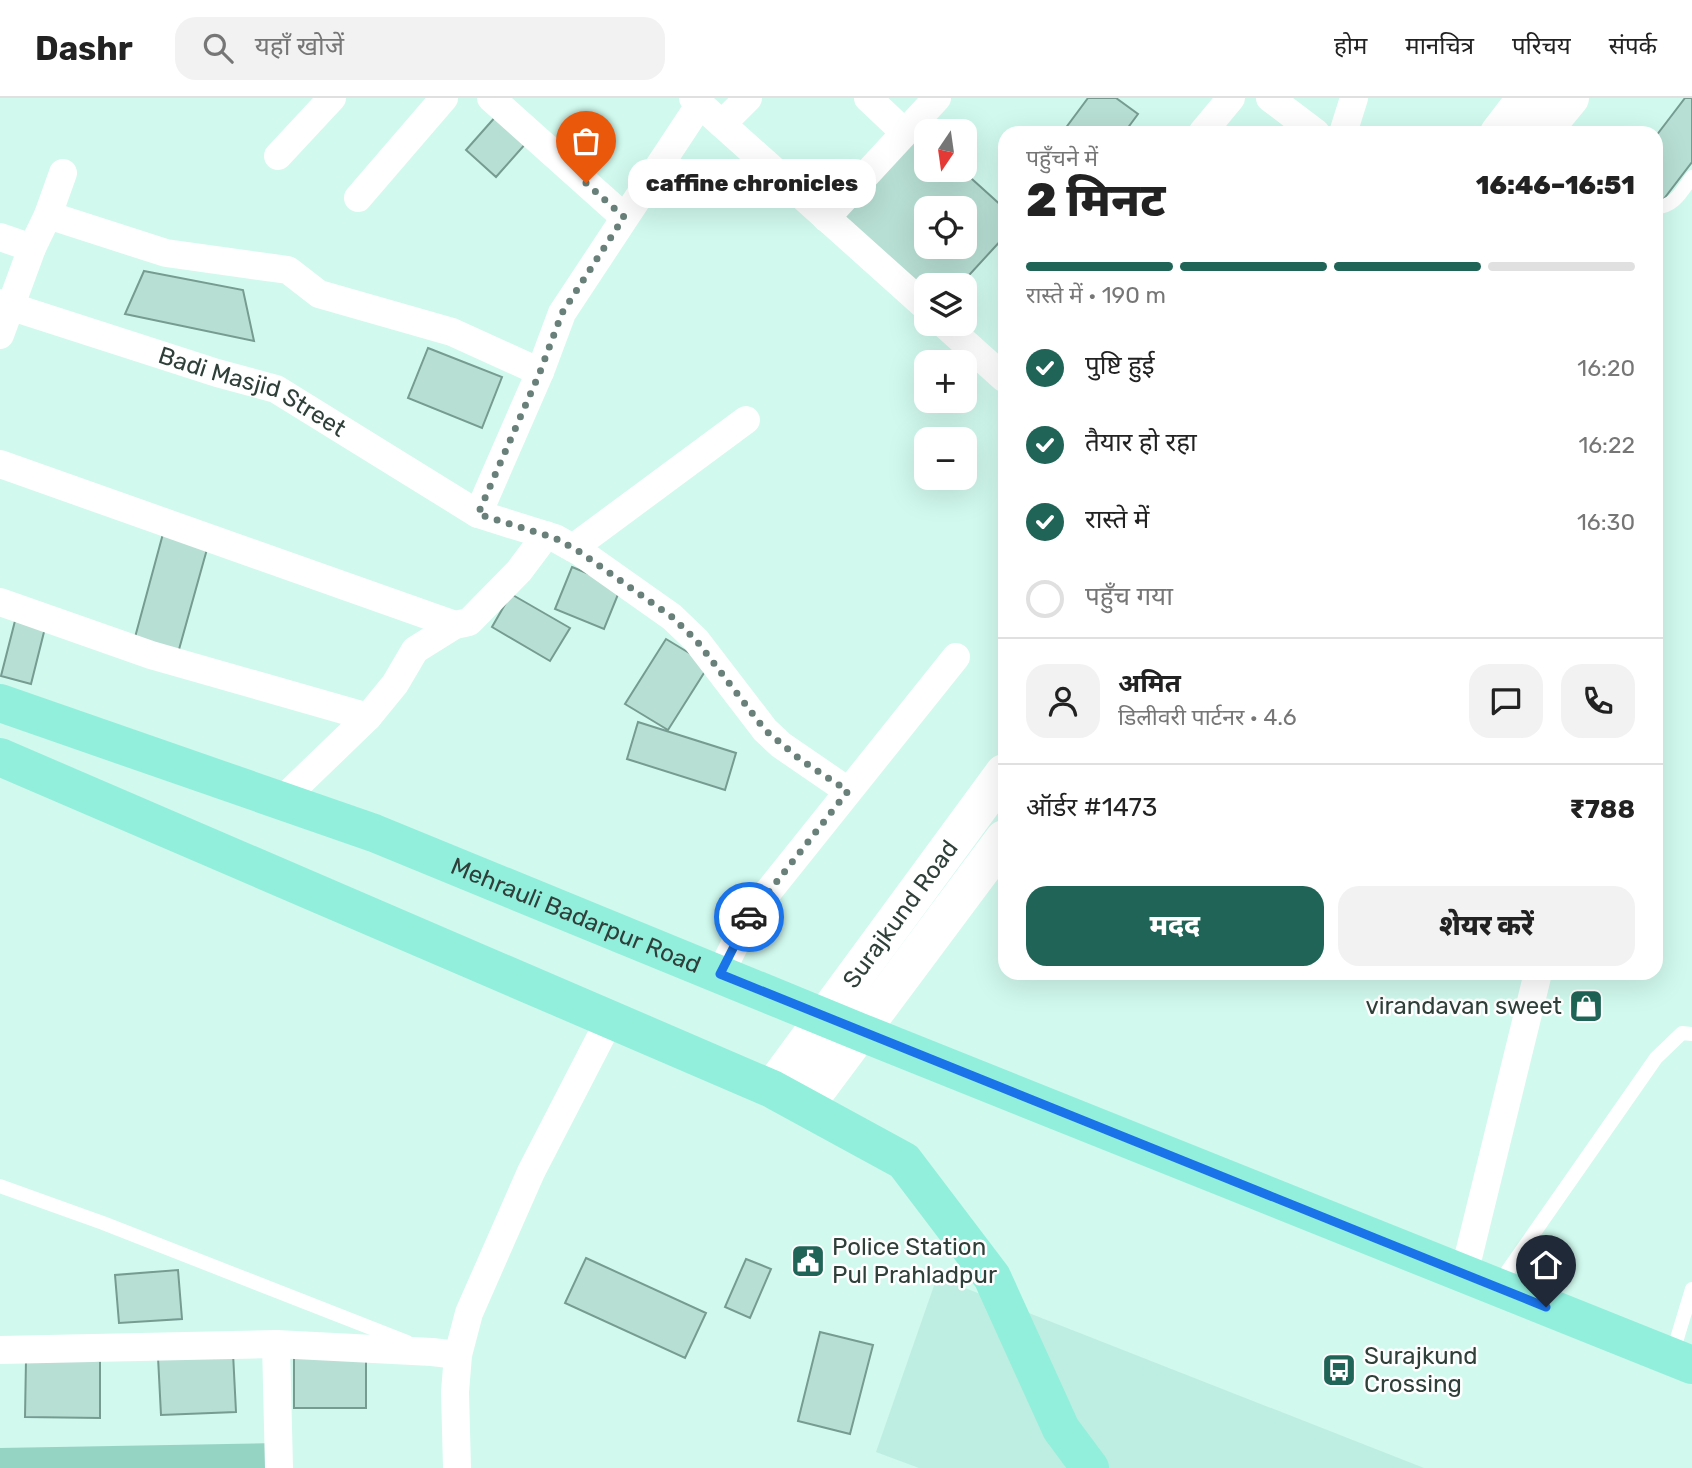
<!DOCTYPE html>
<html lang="hi">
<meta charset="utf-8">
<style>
:root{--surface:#fff;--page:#f2f2f2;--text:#222;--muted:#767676;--line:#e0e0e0;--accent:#1f6456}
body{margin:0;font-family:Rubik,"Noto Sans Devanagari",sans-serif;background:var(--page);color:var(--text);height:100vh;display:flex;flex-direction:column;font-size:26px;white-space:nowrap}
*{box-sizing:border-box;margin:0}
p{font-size:23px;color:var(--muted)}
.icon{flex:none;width:38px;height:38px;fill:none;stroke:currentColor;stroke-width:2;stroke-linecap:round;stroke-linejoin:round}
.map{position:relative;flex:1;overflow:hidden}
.drawer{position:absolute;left:998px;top:28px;width:665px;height:854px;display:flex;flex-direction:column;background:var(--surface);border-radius:21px;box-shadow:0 7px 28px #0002}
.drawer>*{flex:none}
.needle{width:46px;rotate:193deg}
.fabs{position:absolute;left:914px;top:21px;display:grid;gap:14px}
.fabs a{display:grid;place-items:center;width:63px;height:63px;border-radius:14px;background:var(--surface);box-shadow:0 7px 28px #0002;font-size:35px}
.pin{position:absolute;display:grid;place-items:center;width:60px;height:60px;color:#fff;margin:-72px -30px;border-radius:50% 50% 50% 0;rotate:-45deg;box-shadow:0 0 7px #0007}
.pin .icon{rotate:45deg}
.courier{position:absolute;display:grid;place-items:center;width:70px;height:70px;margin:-35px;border:5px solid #1a73e8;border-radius:50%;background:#fff;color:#222;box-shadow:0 2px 9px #0007}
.bubble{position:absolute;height:49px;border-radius:21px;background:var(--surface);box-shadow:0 7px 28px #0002;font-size:23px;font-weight:800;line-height:49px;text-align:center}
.overview em{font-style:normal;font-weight:800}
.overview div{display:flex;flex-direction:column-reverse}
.overview{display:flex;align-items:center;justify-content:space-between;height:119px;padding:0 28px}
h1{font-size:46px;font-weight:800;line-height:52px}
.bar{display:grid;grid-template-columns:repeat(4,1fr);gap:10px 7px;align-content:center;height:84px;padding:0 28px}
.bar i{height:9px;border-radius:5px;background:var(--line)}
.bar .selected{background:var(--accent)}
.bar p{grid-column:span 4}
.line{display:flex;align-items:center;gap:18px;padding:0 28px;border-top:2px solid var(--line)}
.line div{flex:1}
.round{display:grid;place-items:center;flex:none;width:74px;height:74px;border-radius:21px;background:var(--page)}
ol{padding:0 28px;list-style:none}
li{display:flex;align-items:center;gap:21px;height:77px}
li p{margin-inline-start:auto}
li .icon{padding:7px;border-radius:50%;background:var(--accent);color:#fff;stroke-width:4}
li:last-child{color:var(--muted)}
li i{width:38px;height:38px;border:4px solid var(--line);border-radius:50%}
.button{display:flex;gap:14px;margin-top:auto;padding:14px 28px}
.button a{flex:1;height:80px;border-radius:21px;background:var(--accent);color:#fff;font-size:28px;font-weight:800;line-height:80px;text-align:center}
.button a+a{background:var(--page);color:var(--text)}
header{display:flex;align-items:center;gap:42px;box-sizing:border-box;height:98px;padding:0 35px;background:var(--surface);border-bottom:2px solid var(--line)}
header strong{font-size:33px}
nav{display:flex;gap:38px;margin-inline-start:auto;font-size:24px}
.search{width:490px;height:63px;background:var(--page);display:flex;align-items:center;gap:18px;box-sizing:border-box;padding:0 24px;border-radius:21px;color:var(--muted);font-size:26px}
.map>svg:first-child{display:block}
.built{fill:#bdeee1}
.green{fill:#95d3c3}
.building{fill:#b8dfd4;stroke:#769b91;stroke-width:2;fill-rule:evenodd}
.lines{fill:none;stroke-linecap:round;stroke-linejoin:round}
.service{stroke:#fff;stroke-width:14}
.minor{stroke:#fff;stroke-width:28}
.secondary{stroke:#fff;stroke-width:38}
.primary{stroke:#91efdc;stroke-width:38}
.done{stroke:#688079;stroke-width:7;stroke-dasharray:0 12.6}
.route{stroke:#1a73e8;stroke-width:9}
.labels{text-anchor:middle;stroke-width:5;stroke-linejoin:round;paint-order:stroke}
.street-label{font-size:24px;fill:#2f3f3a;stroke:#fff}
.poi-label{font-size:24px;fill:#2f3f3a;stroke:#fff;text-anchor:start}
</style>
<header>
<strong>Dashr</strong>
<div class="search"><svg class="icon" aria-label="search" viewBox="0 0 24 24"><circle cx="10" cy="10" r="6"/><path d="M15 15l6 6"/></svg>यहाँ खोजें</div>
<nav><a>होम</a><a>मानचित्र</a><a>परिचय</a><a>संपर्क</a></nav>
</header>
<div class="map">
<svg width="1692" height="1370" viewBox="0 0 1692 1370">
<rect width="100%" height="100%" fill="#d1f9ee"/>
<path class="built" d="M 937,1179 L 1424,1370 L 919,1370 L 876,1354 Z"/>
<path class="green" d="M 277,1345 L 275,1370 L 0,1370 L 0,1350 Z"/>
<path class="building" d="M 1088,0 L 1116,0 L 1138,16 L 1124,35 L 1062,35 Z
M 1685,0 L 1692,0 L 1692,64 L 1663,102 L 1656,96 L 1656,38 Z
M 497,17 L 527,44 L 496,79 L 466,52 Z
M 916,29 L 926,39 L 926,72 L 962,72 L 1004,110 L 1004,139 L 960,187 L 926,187 L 926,196 L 837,113 ZM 926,110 L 964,110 L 964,149 L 926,149 Z
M 144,173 L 243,192 L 254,243 L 125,216 Z
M 428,250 L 502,279 L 482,330 L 408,300 Z
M 164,432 L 209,444 L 178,555 L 134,543 Z
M 572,469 L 621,489 L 604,531 L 555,511 Z
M 511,496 L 570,530 L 550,563 L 492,529 Z
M 16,519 L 46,526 L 31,586 L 1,578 Z
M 666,541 L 709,567 L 668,632 L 625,606 Z
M 638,624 L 736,655 L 725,692 L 627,661 Z
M 586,1160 L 706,1215 L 685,1260 L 565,1205 Z
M 746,1161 L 771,1171 L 750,1220 L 725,1209 Z
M 178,1172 L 182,1221 L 119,1225 L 115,1177 Z
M 820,1234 L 873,1247 L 850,1336 L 798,1323 Z
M 233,1255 L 236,1314 L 161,1317 L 158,1259 Z
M 294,1259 L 366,1259 L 366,1310 L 294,1310 Z
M 26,1262 L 100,1263 L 100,1320 L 25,1319 Z"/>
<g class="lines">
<path class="service" d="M 1656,109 C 1674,109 1682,93 1692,79
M 0,1088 L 103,1125 L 407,1244
M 1497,1188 L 1656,960 L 1682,935 L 1692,936
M 1672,1257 L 1692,1191"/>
<g class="minor">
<path d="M 491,0 L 624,119"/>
<path d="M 693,0 L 926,209"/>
<path d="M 868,0 L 904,34"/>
<path d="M 1270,0 L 1316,35"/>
<path d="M 722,26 L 748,0"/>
<path d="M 1202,35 L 1231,0"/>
<path d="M 1343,35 L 1354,0"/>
<path d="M 278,58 L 332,0"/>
<path d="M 358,100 L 444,0"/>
<path d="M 48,117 L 166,155 L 288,172 L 319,196 L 452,234 L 540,274"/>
<path d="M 826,120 L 937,0"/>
<path d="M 0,139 L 32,150"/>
<path id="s1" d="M 0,205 L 217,275 L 276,291 L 478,416 L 555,440 L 580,454 L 672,519 L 696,542 L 765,632 L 781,647 L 848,693"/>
<path d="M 944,226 L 1004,280"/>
<path d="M 0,237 L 32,150 L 48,117 L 63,75"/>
<path d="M 0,366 L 455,527"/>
<path d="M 478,416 L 540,274 L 562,215 L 700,6"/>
<path d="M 573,450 L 746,322"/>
<path d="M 0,504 L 151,557 L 368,619"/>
<path d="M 281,703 L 368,619 L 395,586 L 415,552 L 455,527 L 469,524 L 519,473 L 546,437"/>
<path d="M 720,876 L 748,820 L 760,804 L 956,559"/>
<path d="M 1464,1176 L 1538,875"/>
<path d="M 276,1246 L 279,1370"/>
<path d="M 0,1252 L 276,1246 L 432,1254 L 458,1257"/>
<path d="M 457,1370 L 455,1294 L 458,1257 L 469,1215 L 531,1074 L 610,921"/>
</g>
<g class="secondary">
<path d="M 1499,35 L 1526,0"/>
<path d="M 1541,35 L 1570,0"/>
<path id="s2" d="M 772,991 L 1004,675"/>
<path d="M 805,1008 L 1004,741"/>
</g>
<g class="primary">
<path id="s3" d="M 0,605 L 374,735 L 860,934 L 1692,1267"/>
<path d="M 0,659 L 772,991 L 904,1063 L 992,1179 L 1061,1331 L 1090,1370"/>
</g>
</g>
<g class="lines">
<path class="done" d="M 586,85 L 624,119 L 562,215 L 540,274 L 478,416 L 555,440 L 580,454 L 672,519 L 696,542 L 765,632 L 801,662 L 848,693 L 749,819"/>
<path class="route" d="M 749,819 L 720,876 L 1546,1209"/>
</g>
<defs>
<g id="shop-square" transform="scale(1.75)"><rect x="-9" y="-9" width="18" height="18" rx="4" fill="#1f6456" stroke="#fff"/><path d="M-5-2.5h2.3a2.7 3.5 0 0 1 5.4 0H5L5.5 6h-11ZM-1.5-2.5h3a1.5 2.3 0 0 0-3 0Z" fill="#fff"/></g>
<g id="civic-square" transform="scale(1.75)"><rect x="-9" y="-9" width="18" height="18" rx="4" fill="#1f6456" stroke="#fff"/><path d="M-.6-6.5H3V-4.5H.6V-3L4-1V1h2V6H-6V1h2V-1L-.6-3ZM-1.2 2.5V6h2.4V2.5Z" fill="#fff"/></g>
<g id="bus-square" transform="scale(1.75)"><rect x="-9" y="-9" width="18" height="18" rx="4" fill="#1f6456" stroke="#fff"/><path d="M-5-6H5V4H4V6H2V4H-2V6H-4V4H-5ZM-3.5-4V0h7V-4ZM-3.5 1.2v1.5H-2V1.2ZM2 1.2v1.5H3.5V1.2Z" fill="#fff"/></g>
</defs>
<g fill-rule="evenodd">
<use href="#shop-square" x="1586" y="908"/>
<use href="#civic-square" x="808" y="1163"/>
<use href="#bus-square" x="1339" y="1272"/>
</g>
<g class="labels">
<g class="street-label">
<text dy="8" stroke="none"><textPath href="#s1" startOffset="268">Badi Masjid Street</textPath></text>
<text dy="8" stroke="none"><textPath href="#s2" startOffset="217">Surajkund Road</textPath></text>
<text dy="8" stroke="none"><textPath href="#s3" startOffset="614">Mehrauli Badarpur Road</textPath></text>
</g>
<g class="poi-label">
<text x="1562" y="916" text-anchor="end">virandavan sweet</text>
<text x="832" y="1157">Police Station<tspan x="832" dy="28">Pul Prahladpur</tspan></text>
<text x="1364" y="1266">Surajkund<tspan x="1364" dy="28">Crossing</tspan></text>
</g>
</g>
</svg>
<div class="fabs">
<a><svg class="needle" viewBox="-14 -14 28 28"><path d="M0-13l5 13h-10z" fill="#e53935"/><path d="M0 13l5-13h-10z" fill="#767676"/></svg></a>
<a><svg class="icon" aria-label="locate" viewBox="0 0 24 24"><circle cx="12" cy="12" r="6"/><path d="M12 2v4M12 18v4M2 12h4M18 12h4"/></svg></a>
<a><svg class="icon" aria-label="layers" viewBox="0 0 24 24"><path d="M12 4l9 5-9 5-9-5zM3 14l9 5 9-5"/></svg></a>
<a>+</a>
<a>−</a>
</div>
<div class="pin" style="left:586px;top:85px;background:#ea580c"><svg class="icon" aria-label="bag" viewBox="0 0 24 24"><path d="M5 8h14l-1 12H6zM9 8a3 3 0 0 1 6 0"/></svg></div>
<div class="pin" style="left:1546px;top:1209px;background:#1f2937"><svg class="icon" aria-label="home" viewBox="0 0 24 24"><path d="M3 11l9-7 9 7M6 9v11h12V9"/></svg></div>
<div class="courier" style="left:749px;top:819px"><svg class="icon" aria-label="car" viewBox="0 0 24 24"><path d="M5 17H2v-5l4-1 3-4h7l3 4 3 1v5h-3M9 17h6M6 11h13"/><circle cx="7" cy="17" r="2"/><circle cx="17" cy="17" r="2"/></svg></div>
<div class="bubble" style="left:628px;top:61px;width:248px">caffine chronicles</div>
<section class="drawer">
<div class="overview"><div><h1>2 मिनट</h1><p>पहुँचने में</p></div><em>16:46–16:51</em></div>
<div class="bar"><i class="selected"></i><i class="selected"></i><i class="selected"></i><i></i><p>रास्ते में · 190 m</p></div>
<ol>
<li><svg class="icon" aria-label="check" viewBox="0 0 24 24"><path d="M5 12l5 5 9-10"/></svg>पुष्टि हुई<p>16:20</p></li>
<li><svg class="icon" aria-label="check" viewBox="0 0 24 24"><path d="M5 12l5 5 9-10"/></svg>तैयार हो रहा<p>16:22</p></li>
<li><svg class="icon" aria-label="check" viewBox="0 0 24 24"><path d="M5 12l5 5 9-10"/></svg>रास्ते में<p>16:30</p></li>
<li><i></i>पहुँच गया</li>
</ol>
<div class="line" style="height:126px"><a class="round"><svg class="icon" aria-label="person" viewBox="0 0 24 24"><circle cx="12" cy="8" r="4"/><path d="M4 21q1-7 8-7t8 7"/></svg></a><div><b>अमित</b><p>डिलीवरी पार्टनर · 4.6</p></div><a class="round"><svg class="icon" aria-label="chat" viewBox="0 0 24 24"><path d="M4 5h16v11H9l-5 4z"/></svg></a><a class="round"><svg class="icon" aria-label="phone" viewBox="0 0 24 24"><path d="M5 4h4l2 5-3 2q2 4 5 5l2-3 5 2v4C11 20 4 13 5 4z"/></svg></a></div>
<div class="line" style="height:91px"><div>ऑर्डर #1473</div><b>₹788</b></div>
<div class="button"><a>मदद</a><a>शेयर करें</a></div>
</section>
</div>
